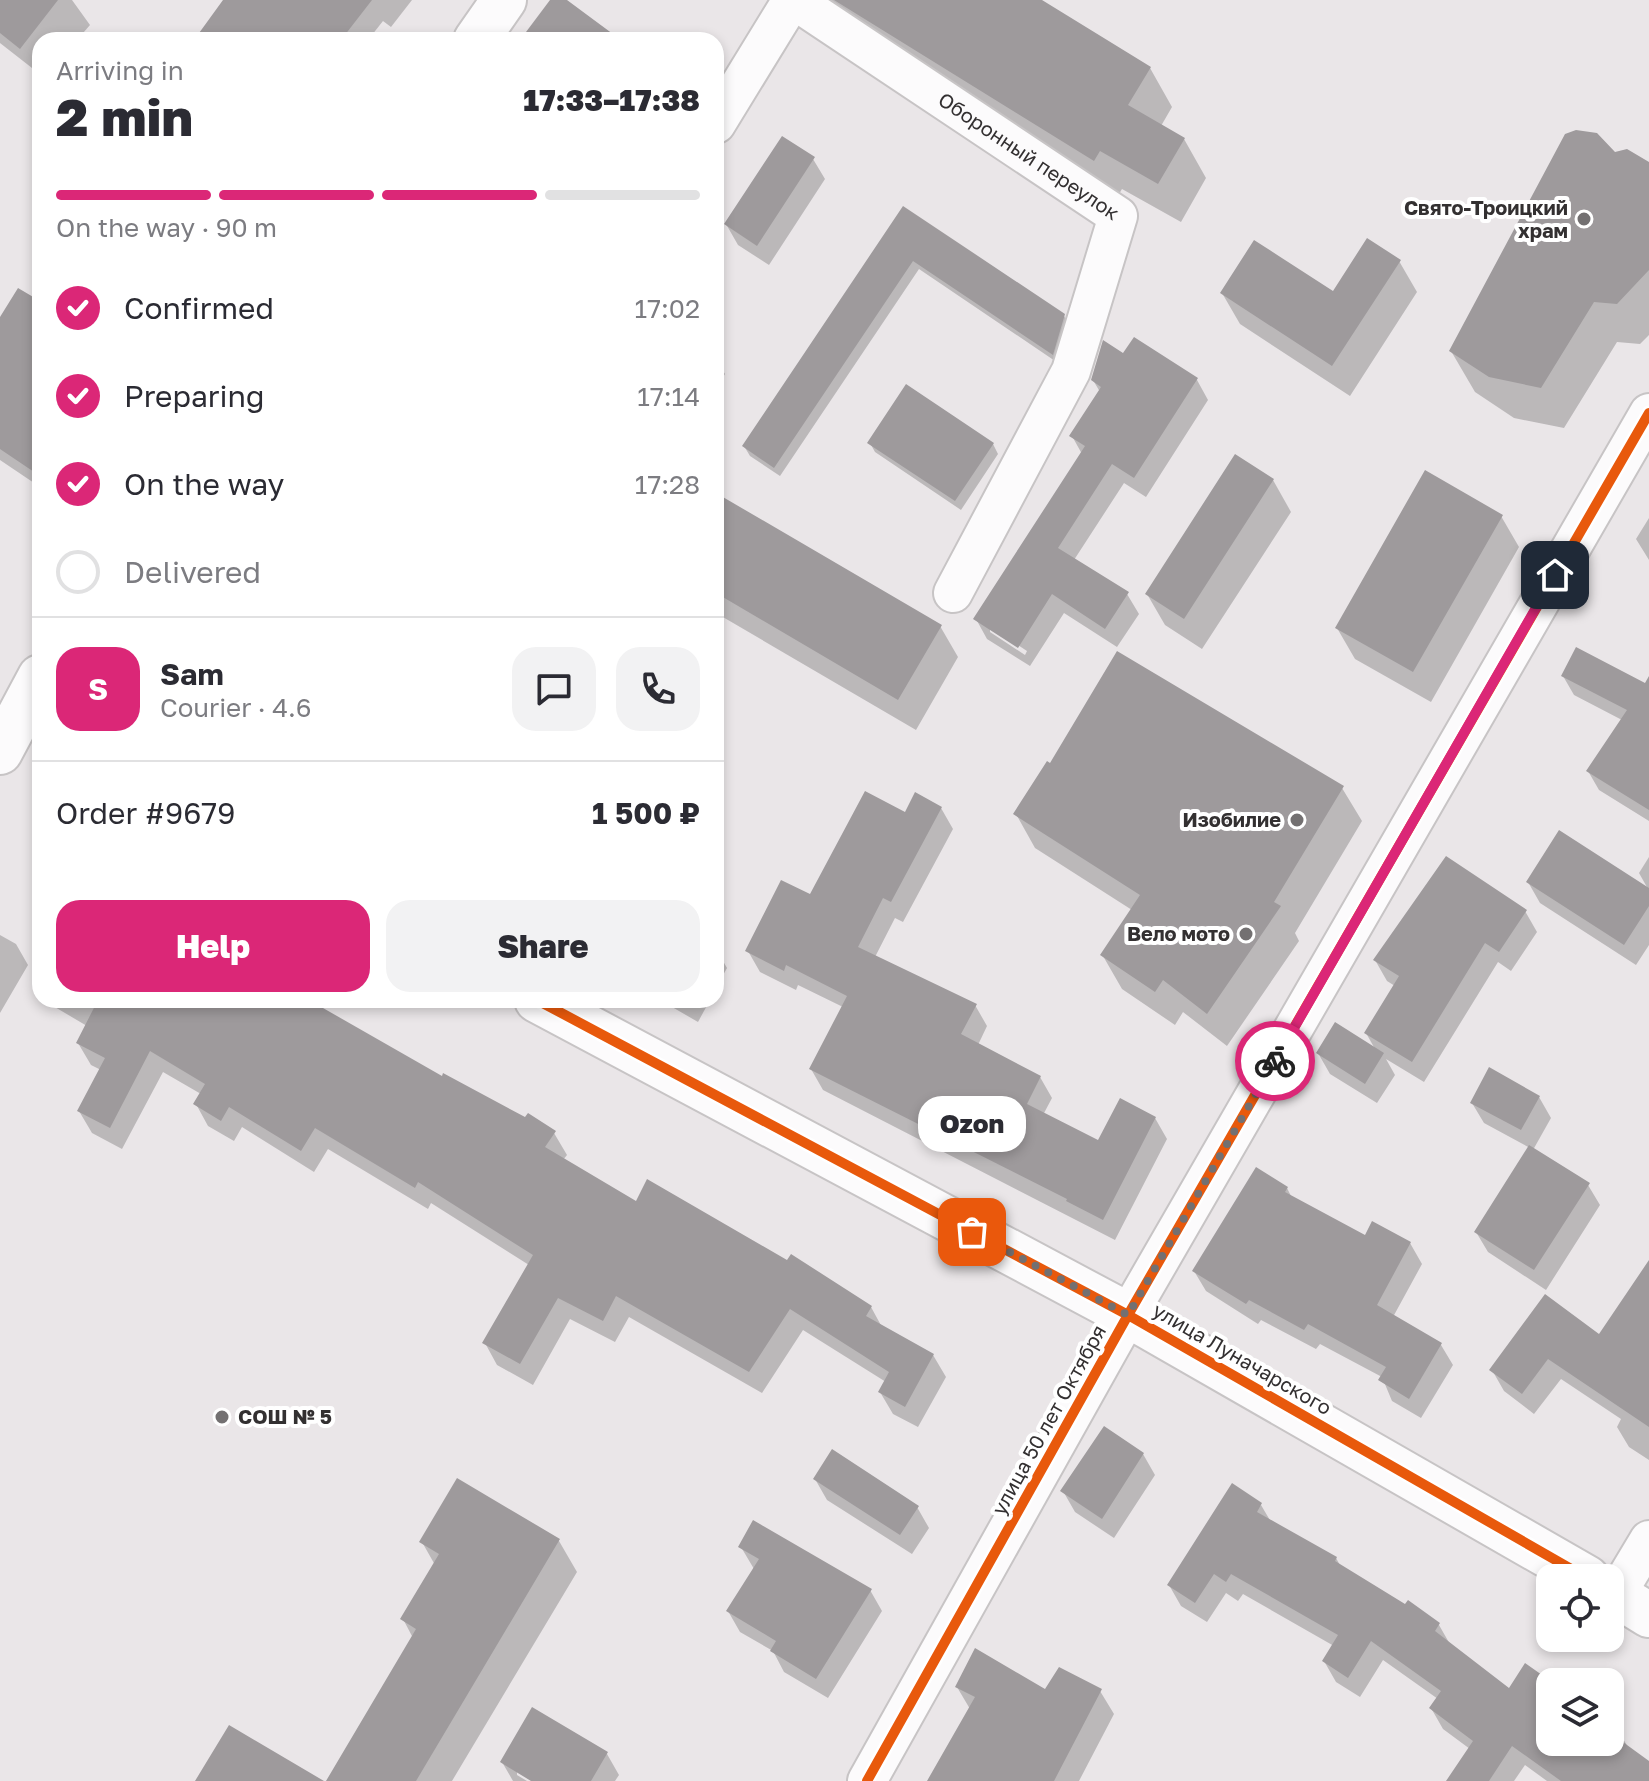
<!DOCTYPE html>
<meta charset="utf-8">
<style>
:root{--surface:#fff;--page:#f2f2f3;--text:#2b2b33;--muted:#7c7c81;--line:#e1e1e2;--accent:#db2777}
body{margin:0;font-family:"Golos Text",sans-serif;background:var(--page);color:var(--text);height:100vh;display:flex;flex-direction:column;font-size:30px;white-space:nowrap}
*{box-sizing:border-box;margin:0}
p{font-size:26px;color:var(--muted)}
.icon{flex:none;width:44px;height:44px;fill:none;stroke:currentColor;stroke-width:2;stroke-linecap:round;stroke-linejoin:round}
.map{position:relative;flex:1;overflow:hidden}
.side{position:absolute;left:32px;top:32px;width:692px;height:976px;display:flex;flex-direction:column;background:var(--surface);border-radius:24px;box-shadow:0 4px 12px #0003}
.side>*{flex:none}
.controls{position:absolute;left:1536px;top:1564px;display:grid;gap:16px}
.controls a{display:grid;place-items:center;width:88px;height:88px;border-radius:16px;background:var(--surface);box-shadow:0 4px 12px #0003;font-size:40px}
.pin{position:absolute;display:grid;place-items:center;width:68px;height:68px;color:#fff;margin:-34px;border-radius:16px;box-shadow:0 4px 12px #0006}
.courier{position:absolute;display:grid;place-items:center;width:80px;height:80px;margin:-40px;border:6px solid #db2777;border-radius:50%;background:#fff;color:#222;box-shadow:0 2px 10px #0007}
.bubble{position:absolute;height:56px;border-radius:24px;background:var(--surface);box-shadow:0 4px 12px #0003;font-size:26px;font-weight:800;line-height:56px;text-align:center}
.overview em{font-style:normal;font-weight:800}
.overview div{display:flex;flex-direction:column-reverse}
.overview{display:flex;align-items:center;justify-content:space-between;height:136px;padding:0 24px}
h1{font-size:52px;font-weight:800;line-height:60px}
.bar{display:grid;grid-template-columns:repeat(4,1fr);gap:12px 8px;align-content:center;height:96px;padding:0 24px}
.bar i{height:10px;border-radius:6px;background:var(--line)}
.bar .active{background:var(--accent)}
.bar p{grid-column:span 4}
.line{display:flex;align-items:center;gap:20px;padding:0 24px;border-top:2px solid var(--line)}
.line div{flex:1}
.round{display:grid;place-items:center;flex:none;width:84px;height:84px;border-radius:24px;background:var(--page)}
ol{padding:0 24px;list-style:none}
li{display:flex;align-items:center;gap:24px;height:88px}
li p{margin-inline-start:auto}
li .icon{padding:8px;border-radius:50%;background:var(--accent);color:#fff;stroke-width:4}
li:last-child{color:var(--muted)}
li i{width:44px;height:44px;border:4px solid var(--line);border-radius:50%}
.primary-button{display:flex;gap:16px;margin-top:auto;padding:16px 24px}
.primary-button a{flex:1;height:92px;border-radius:24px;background:var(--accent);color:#fff;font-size:32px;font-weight:800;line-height:92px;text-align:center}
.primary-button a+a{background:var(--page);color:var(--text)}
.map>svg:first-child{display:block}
.shadow{fill:#0003;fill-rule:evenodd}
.building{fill:#9e9a9c}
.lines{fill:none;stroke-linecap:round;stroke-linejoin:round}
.minor-casing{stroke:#c7c4c5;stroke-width:42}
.tertiary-casing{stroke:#c7c4c5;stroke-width:48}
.minor{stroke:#fcfbfc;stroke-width:38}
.tertiary{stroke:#fcfbfc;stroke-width:44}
.cycleway-casing{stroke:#fff;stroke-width:15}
.cycleway{stroke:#e8590c;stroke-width:10}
.done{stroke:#737071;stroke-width:8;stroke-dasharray:0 14.4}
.route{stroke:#db2777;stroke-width:10}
.poi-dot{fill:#737071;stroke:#fff;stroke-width:3}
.labels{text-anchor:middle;stroke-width:8;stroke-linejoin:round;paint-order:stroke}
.street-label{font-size:20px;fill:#333031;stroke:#fff}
.poi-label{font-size:20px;font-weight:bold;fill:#333031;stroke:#fff;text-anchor:end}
</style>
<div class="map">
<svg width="1649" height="1781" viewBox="0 0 1649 1781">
<rect width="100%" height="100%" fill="#eae6e8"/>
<path class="shadow" d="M 0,0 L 72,0 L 90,25 L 77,40 L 62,40 L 57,36 L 54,40 L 40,40 L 40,58 L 32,68 L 0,43 Z
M 242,0 L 412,0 L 391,27 L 383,21 L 368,40 L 196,40 Z
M 816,0 L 1039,0 L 1150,68 L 1172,107 L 1161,126 L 1184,139 L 1206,178 L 1181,222 L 1122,189 L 1116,199 Z
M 1615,154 L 1649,165 L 1649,335 L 1640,344 L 1617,342 L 1564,428 L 1514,418 L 1475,392 L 1451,351 Z
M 813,159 L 825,179 L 769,265 L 738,245 L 726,224 Z
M 904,209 L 1064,316 L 1070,326 L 1058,363 L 919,269 L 780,476 L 750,456 L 744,446 Z
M 1399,261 L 1417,292 L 1350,396 L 1240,324 L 1222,293 L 1333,294 Z
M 40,304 L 40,487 L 0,460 L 0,347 Z
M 1124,356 L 1197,380 L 1208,400 L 1146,497 L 1124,483 L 1074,560 L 1127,594 L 1139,614 L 1117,647 L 1064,613 L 1030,666 L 987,639 L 976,619 L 1082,454 L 1072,436 L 1100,392 L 1093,380 ZM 990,627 L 1027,651 L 1025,655 L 990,632 Z
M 716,359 L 725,374 L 716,389 Z
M 870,443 L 993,444 L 998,454 L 961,510 L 875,452 Z
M 1273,480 L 1291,512 L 1202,649 L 1165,625 L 1147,594 Z
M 716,515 L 940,626 L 958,657 L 916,730 L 716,613 Z
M 1501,516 L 1519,547 L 1431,702 L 1355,659 L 1337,628 Z
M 1649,518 L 1649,560 L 1636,539 Z
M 1563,676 L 1649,687 L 1649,821 L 1599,790 L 1588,771 L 1622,720 L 1574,695 Z
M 1342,788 L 1362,821 L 1295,933 L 1299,941 L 1227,1046 L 1183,1012 L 1175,1025 L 1122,989 L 1103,956 L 1132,910 L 1035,848 L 1016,814 Z
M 941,808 L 953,829 L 903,922 L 895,918 L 875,957 L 975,1005 L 987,1026 L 978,1045 L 1040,1077 L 1052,1098 L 1043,1115 L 1099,1143 L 1155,1118 L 1167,1139 L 1115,1240 L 823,1090 L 811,1069 L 843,1007 L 798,985 L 796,990 L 760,972 L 748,951 L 905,814 Z
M 1649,857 L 1649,945 L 1636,965 L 1540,903 L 1528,882 L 1648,889 L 1639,873 Z
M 1525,911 L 1537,932 L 1511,971 L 1498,962 L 1424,1082 L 1386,1059 L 1395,1075 L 1377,1103 L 1330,1074 L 1318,1053 L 1375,1049 L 1366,1033 L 1395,986 L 1387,981 L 1375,960 Z
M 0,935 L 16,944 L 28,965 L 0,1013 Z
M 716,949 L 727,968 L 716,988 Z
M 40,966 L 40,995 L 32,981 Z
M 43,1000 L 294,1000 L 442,1079 L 554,1133 L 567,1155 L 563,1160 L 636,1203 L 787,1262 L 871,1307 L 883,1329 L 933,1355 L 946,1377 L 918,1427 L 893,1414 L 880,1392 L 886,1382 L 803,1330 L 762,1393 L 629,1317 L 615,1342 L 570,1319 L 533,1385 L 497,1365 L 485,1343 L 529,1265 L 431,1203 L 428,1209 L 328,1149 L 314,1172 L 242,1127 L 234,1141 L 208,1126 L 196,1104 L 201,1094 L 163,1072 L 122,1149 L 92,1133 L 79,1111 L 101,1070 L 91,1065 L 78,1043 L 87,1026 Z
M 660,1000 L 710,1000 L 698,1022 Z
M 1539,1097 L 1551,1118 L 1533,1150 L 1588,1185 L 1600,1205 L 1546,1290 L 1488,1252 L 1476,1232 L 1530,1148 L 1484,1123 L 1472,1103 Z
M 1287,1188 L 1292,1198 L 1366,1238 L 1410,1243 L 1422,1264 L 1393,1317 L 1441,1345 L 1453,1365 L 1421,1418 L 1392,1401 L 1382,1377 L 1320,1344 L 1316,1349 L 1261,1320 L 1258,1324 L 1206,1291 L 1194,1271 Z
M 1649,1270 L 1649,1460 L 1629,1447 L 1617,1427 L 1621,1419 L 1561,1379 L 1534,1414 L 1504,1391 L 1492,1370 L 1599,1337 Z
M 1143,1454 L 1155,1475 L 1114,1538 L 1075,1512 L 1063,1491 Z
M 815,1479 L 917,1507 L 929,1528 L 912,1554 L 827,1500 Z
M 1261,1505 L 1271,1522 L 1336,1558 L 1341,1567 L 1439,1625 L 1451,1646 L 1550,1742 L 1610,1742 L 1610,1725 L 1619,1732 L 1629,1749 L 1649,1764 L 1649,1781 L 1547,1781 L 1525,1765 L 1514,1781 L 1451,1781 L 1470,1749 L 1443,1729 L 1431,1708 L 1438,1699 L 1383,1660 L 1360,1697 L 1336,1682 L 1324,1661 L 1334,1646 L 1243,1594 L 1238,1601 L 1226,1593 L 1207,1622 L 1181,1606 L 1169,1585 Z
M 559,1541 L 577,1572 L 452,1781 L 328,1781 L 413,1638 L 403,1619 L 435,1565 L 422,1542 Z
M 741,1547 L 870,1590 L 882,1611 L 828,1698 L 784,1672 L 773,1651 L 740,1632 L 728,1611 L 754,1569 Z
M 957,1687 L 1100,1691 L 1114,1714 L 1079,1781 L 929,1781 L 970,1709 Z
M 607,1754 L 619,1775 L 615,1781 L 535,1781 L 517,1770 L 517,1775 L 527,1781 L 513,1781 L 502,1762 Z"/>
<path class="building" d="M 0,0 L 58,0 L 20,49 L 0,33 Z
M 223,0 L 372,0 L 341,40 L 194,40 Z
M 550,0 L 567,0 L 621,40 L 520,40 Z
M 834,0 L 1042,0 L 1151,67 L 1128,105 L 1185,138 L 1158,184 L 1100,151 L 1094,161 Z
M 1576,130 L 1597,133 L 1615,152 L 1627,149 L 1649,162 L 1649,270 L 1617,304 L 1594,302 L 1541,388 L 1489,377 L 1449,351 L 1565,134 Z
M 782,136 L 815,157 L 757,246 L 724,224 Z
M 903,206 L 1065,314 L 1053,355 L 913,261 L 774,468 L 742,446 Z
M 1367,238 L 1401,260 L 1332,366 L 1220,293 L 1254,240 L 1333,291 Z
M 18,288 L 40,301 L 40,476 L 0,449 L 0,317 Z
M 1134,337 L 1198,378 L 1134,478 L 1112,464 L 1058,548 L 1129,592 L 1105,629 L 1052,594 L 1018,648 L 973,619 L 1085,446 L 1069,436 L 1101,387 L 1091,380 L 1103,340 L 1123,353 Z
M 906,384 L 994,443 L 955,501 L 867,443 Z
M 1235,454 L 1274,479 L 1184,619 L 1145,594 Z
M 1425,470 L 1503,515 L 1413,672 L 1335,628 Z
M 716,493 L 942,625 L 898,700 L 716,593 Z
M 1576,647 L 1645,683 L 1649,676 L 1649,810 L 1586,771 L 1627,710 L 1561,676 Z
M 1117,651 L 1344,786 L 1274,902 L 1281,906 L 1207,1014 L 1163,980 L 1155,992 L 1100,955 L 1140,895 L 1013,814 L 1047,761 L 1050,763 Z
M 865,791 L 905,812 L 915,792 L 942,807 L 891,902 L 883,898 L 858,947 L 977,1004 L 961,1034 L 1041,1076 L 1027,1104 L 1098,1140 L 1120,1098 L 1156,1117 L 1103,1220 L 1066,1201 L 1067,1199 L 809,1069 L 847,996 L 786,965 L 784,971 L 745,951 L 781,880 L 810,894 Z
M 1559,830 L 1649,888 L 1649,906 L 1624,945 L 1526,882 Z
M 1446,856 L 1527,910 L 1499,952 L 1485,943 L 1412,1062 L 1364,1033 L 1399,976 L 1373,960 Z
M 98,1000 L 309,1000 L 442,1076 L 443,1073 L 525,1117 L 528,1113 L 556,1131 L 545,1147 L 636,1201 L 647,1179 L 787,1260 L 791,1254 L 872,1306 L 866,1316 L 934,1354 L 905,1407 L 878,1392 L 889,1372 L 790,1309 L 749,1372 L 616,1296 L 603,1321 L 558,1298 L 520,1364 L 482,1343 L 533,1255 L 418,1182 L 415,1188 L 315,1128 L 301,1151 L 229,1107 L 221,1121 L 193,1104 L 205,1084 L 150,1051 L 110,1128 L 77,1111 L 105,1058 L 76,1043 Z
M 1335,1022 L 1384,1053 L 1365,1084 L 1316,1053 Z
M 1489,1067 L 1540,1096 L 1521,1130 L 1470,1103 Z
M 1529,1145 L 1590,1183 L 1534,1270 L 1474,1232 Z
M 1256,1167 L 1288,1187 L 1285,1192 L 1365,1235 L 1372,1221 L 1411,1242 L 1377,1305 L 1442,1343 L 1409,1399 L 1378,1380 L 1386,1367 L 1308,1324 L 1304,1330 L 1249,1300 L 1246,1304 L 1192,1271 Z
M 1649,1260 L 1649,1427 L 1548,1359 L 1522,1394 L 1489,1370 L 1545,1294 L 1599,1334 Z
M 1104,1426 L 1144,1453 L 1102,1519 L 1060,1491 Z
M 832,1449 L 919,1506 L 900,1535 L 813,1479 Z
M 457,1478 L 560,1539 L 416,1781 L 326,1781 L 416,1629 L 400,1619 L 439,1554 L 419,1542 Z
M 1232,1483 L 1262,1503 L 1257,1512 L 1337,1557 L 1335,1561 L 1405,1604 L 1408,1600 L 1440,1623 L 1435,1631 L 1509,1688 L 1525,1663 L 1552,1682 L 1550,1742 L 1610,1742 L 1610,1723 L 1620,1730 L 1616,1737 L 1649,1761 L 1649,1781 L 1561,1781 L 1512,1746 L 1489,1781 L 1446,1781 L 1473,1741 L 1429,1708 L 1441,1691 L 1371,1641 L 1348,1678 L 1322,1661 L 1338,1635 L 1231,1574 L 1226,1582 L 1214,1574 L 1195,1603 L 1167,1585 Z
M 753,1520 L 872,1589 L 816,1679 L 770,1651 L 776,1641 L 726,1611 L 759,1559 L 738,1547 Z
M 975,1648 L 1045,1689 L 1059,1667 L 1102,1689 L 1054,1781 L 927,1781 L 975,1697 L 955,1687 Z
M 532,1707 L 608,1752 L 591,1781 L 531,1781 L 500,1762 Z
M 229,1725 L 324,1781 L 195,1781 Z"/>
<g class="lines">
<g class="minor-casing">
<g id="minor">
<path id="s1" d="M 794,0 L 1118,216 L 1071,371 L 953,593"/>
<path d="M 716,124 L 792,0"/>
<path d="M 1616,1595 L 1649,1540"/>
<path d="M 867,1781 L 1128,1315 L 1649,413"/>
</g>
</g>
<g class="tertiary-casing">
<path id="tertiary" d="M 476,40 L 504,0
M 0,752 L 40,677
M 537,1000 L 1128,1315 L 1587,1578
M 1610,1591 L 1649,1615"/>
</g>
<use href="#minor" class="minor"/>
<use href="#tertiary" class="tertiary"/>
<g class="cycleway-casing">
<path id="cycleway" d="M 537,1000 L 1128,1315 L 1587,1578
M 867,1781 L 1128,1315 L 1649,413"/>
</g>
<use href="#cycleway" class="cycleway"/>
</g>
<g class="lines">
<path class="done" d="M 972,1232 L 1128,1315 L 1275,1061"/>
<path class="route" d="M 1275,1061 L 1555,575"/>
</g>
<g class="poi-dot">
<circle cx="1584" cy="219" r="8"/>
<circle cx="1297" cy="820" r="8"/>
<circle cx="1246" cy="934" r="8"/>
<circle cx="222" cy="1417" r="8"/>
</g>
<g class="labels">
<g class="street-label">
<text dy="7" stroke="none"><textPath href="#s1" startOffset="282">Оборонный переулок</textPath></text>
<text transform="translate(1242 1359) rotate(30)" y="7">улица Луначарского</text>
<text transform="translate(1049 1420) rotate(-61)" y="7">улица 50 лет Октября</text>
</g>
<g class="poi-label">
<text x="1568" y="215">Свято-Троицкий<tspan x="1568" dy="23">храм</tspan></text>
<text x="1281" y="827">Изобилие</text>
<text x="1230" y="941">Вело мото</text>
<text x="238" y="1424" text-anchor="start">СОШ № 5</text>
</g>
</g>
</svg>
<div class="controls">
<a><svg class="icon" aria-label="locate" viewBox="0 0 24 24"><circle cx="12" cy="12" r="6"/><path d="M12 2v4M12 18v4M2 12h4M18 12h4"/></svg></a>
<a><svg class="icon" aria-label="layers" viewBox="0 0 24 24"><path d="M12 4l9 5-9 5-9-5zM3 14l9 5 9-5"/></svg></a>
</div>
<div class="pin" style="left:972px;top:1232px;background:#ea580c"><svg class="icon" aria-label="bag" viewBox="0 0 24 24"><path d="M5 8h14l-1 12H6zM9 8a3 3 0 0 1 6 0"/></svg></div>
<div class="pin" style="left:1555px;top:575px;background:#1f2937"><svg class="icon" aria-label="home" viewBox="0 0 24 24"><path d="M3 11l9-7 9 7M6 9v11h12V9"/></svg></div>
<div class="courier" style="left:1275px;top:1061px"><svg class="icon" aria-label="bike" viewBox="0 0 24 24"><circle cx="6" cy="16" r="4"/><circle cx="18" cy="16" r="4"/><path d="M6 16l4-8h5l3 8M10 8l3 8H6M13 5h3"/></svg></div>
<div class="bubble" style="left:918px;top:1096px;width:108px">Ozon</div>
<section class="side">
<div class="overview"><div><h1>2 min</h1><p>Arriving in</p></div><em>17:33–17:38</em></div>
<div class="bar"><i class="active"></i><i class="active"></i><i class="active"></i><i></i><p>On the way · 90 m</p></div>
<ol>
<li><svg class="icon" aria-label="check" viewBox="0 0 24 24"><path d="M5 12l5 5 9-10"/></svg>Confirmed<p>17:02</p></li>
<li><svg class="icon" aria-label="check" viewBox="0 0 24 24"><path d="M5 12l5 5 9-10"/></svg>Preparing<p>17:14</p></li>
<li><svg class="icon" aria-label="check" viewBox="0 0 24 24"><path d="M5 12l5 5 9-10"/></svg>On the way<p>17:28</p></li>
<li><i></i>Delivered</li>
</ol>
<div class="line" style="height:144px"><b class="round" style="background:var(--accent);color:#fff">S</b><div><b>Sam</b><p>Courier · 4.6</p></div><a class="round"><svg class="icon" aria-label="chat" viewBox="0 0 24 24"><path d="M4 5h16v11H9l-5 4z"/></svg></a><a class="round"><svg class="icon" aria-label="phone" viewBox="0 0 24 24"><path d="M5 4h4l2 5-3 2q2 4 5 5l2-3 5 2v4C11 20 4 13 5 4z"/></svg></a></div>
<div class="line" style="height:104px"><div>Order #9679</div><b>1 500 ₽</b></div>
<div class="primary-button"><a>Help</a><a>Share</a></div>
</section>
</div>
